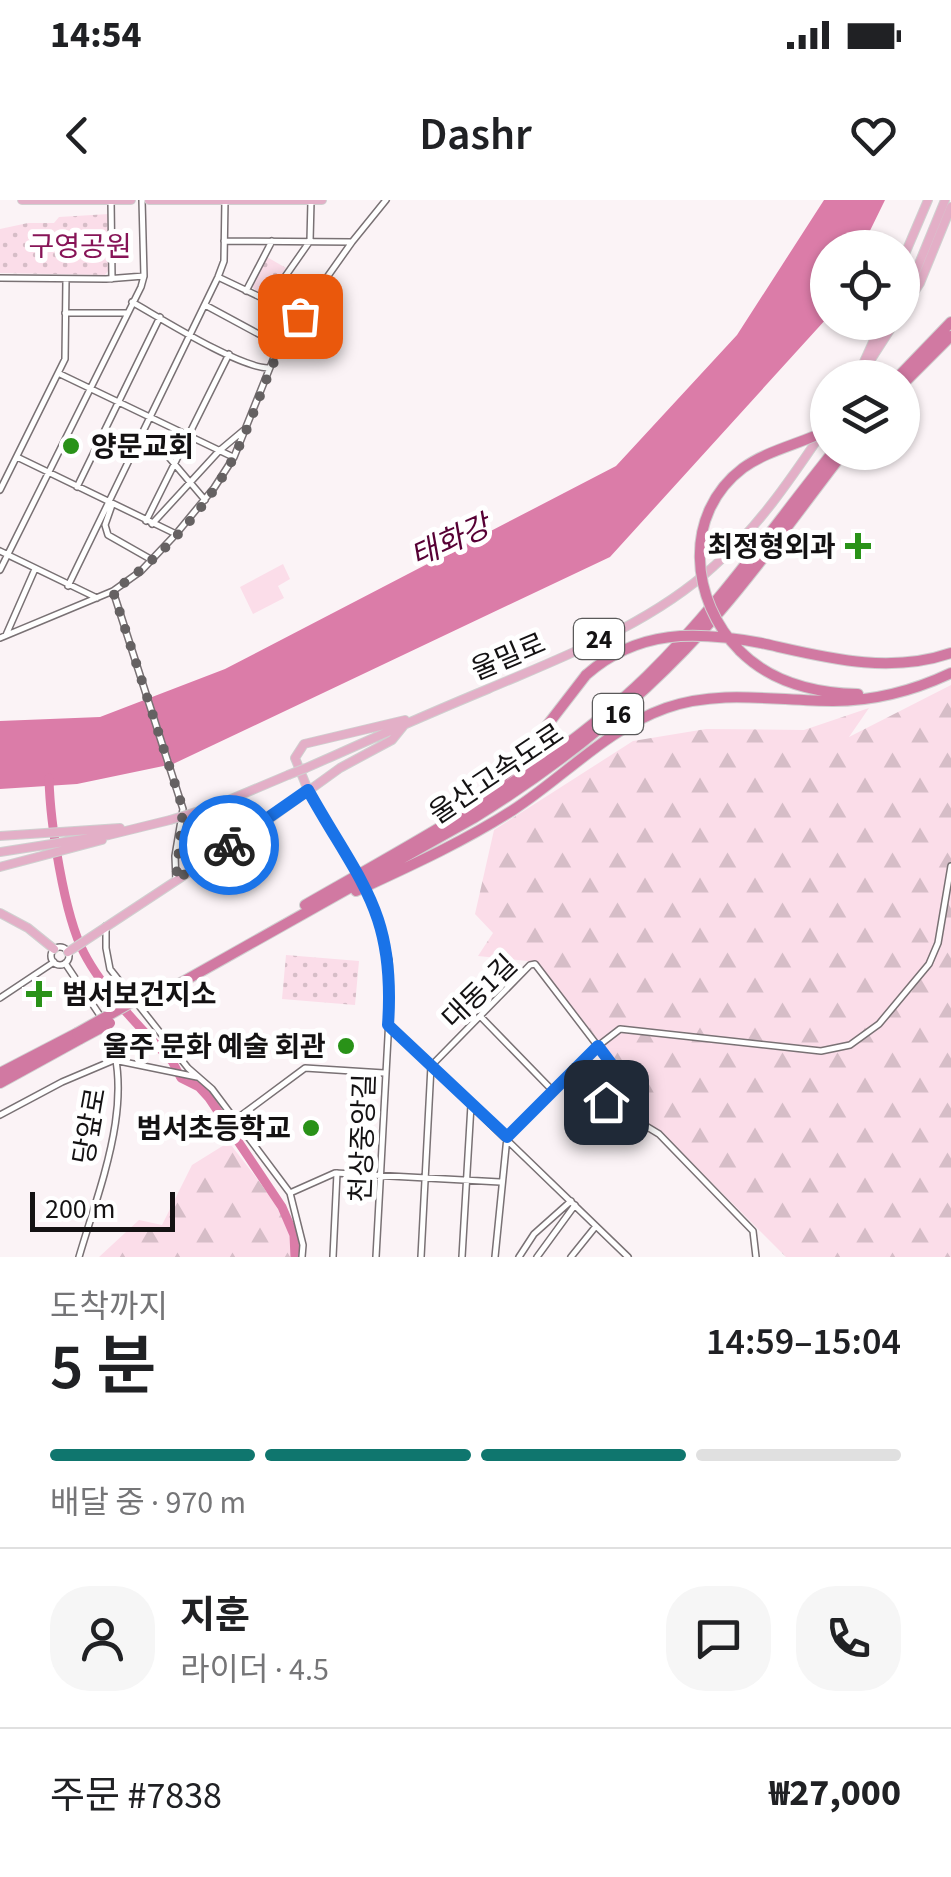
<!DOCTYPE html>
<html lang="ko">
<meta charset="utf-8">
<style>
:root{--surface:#fff;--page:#f6f6f6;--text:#202124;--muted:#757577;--line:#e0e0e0;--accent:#0f766e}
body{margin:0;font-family:"Source Sans 3","Noto Sans KR",sans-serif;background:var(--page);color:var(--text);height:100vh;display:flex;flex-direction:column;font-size:38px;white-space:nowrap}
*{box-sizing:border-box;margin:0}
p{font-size:32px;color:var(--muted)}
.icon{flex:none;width:55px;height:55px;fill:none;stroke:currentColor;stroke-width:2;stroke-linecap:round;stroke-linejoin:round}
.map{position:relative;height:1057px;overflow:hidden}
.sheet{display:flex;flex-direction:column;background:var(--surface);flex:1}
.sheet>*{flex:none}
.controls{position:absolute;left:810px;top:30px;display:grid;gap:20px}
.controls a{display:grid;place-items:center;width:110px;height:110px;border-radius:50%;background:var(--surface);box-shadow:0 2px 8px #0004;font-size:50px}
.scale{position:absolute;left:30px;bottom:25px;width:145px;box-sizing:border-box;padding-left:10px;border:5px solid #141213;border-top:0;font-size:28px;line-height:35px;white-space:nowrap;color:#141213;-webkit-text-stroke:8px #fff;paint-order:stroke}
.pin{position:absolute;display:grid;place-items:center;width:85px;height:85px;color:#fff;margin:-42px;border-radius:20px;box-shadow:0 5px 15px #0006}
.courier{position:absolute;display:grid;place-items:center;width:100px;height:100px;margin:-50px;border:8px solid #1a73e8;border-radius:50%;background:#fff;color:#222;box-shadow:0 2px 12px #0007}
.overview em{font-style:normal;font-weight:600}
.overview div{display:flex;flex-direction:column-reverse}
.overview{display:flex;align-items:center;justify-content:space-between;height:170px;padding:0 50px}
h1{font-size:65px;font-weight:600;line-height:75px}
.bar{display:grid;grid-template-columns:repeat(4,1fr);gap:15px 10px;align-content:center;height:120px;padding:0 50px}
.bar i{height:12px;border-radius:8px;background:var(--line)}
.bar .selected{background:var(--accent)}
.bar p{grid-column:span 4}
.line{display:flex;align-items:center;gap:25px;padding:0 50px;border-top:2px solid var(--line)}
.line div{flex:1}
.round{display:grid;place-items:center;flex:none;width:105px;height:105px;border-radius:40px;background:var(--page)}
.status{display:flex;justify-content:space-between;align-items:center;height:70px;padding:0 50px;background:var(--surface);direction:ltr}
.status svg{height:28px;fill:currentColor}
header{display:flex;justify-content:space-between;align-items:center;height:130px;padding:0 50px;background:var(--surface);font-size:45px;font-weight:600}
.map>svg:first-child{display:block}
.grass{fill:url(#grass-dots)}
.forest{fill:url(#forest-firs)}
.garden{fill:#fbdde9}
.water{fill:#db7ca8}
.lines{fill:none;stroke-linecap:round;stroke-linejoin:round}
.river{stroke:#db7ca8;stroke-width:9}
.minor-casing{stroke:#797174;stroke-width:8}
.major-casing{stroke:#d0d0d0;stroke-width:10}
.highway-casing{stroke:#d0d0d0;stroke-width:12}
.minor{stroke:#fff;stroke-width:5}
.major{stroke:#e3afc7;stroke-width:8}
.highway{stroke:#d179a2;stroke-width:10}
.minor-bridge-casing{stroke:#797174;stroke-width:8;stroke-linecap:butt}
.major-bridge-casing{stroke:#d0d0d0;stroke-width:10;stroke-linecap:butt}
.highway-bridge-casing{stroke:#d0d0d0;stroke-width:12;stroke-linecap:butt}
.minor-bridge{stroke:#fff;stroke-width:5}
.major-bridge{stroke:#e3afc7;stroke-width:8}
.highway-bridge{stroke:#d179a2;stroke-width:10}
.done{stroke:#656162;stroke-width:10;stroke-dasharray:0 18}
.route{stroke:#1a73e8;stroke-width:12}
.poi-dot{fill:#299218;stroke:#fff;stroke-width:4}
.labels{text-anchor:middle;stroke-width:10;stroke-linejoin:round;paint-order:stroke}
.shield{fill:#fff;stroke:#5a595a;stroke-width:2.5}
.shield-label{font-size:25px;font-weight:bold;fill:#141213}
.park-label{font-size:28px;fill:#871457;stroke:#fff}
.poi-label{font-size:28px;font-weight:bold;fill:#141213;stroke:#fff;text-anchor:end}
.street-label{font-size:28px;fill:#141213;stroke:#fff}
.water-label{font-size:30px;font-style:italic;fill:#570035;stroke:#fff}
</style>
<div class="status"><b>14:54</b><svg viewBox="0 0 49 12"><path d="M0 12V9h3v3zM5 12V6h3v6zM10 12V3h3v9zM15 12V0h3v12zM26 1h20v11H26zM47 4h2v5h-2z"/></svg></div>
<header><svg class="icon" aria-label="back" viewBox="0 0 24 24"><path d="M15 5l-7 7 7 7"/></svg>Dashr<svg class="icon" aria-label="heart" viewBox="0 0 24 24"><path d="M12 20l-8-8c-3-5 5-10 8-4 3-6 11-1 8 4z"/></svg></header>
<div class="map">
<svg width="951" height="1057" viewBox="0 0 951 1057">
<defs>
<pattern id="grass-dots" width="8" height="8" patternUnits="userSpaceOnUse" patternTransform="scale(2.5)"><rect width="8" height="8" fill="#fbdde9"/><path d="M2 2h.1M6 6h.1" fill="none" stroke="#d6bdc7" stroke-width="1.8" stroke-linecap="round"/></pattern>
<pattern id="forest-firs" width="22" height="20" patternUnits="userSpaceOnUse" patternTransform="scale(2.5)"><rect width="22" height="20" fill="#fbdde9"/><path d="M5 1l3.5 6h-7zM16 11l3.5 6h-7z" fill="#d6bdc7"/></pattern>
</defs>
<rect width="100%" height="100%" fill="#fbf3f6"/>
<path class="grass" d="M 109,14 L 108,71 L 105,75 L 0,73 L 0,29 L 28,23 L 54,23 L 59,17 Z
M 267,57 L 286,68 L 268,96 L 263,97 L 252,87 Z
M 286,755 L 359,761 L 355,805 L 282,799 Z"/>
<path class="forest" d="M 951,485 L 951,1057 L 786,1057 L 660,931 L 608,899 L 618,865 L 537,762 L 478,756 L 493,733 L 475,714 L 494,630 L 633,541 L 706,529 L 804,530 L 869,508 L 849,537 Z
M 229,942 C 249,970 297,1022 293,1057 L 99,1057 L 139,1020 L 162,1025 L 192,965 Z"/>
<path class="garden" d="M 283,364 L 290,379 L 278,386 L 284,398 L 253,414 L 240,387 Z"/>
<path class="water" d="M 824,0 L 885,0 L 862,47 L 828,48 L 827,118 L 610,357 L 173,564 L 77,584 L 0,589 L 0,521 L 100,517 L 225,469 L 616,266 L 737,135 Z"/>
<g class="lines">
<path class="river" d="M 49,578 C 50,622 64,715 84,753 C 103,790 143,831 172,861 L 181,878 L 199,887 L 209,898 L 282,1007 L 294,1035 L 295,1057"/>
<g class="minor-casing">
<path id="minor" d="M 111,0 L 112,79
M 224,41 L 351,42
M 310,41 L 311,1
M 218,77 L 300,116
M 0,78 L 106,79 L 144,76
M 246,91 L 272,41
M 268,101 L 310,41
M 132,102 C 162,119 238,167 268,168
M 205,105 L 279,145
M 65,113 L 126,113
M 60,174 L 233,257
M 143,235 L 149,247 L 166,254 L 205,300
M 17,257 L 176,334
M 77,287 L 160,117
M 0,290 L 65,159 L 66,80
M 112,305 L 105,325 L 108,335 L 152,360
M 146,321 L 229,154
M 152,324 L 219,251 L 244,230
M 0,351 L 97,398
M 0,370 L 141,87 L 144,76 L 142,0
M 68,386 L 218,77 L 224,61 L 225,0
M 113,391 L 183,609 L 175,656 L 176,680
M 6,435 L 35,369
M 0,438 L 113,391 L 141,371 L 176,334 L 214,288 L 234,257 L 279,145 L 352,42 L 386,0
M 309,592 L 320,611
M 106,726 L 106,748 L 110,769 L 188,868 L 212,889 L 290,993 L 303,1045 L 302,1057
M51 756a9 9 0 1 1 18 0a9 9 0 1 1-18 0Z
M 65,763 L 101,817
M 0,798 L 54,762
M 481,817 L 552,890
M 388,825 L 628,1057
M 0,915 L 62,882 L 114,860 L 197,877
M 235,920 L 305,868 L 384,873
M 290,993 L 335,973 L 500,982
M 79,1057 C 99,988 138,896 106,827
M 333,1057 L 337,973
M 376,1057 L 390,800 L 389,761
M 421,1057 L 431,866 L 530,765 L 535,764 L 613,866 L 604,898 L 606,902 L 659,934 L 753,1031 L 756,1057
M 462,1057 L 471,905
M 495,1057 L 507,937 L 598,846 L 620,829 L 821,851 L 850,845 L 879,824 L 929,764 L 938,743 L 951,666
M 519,1057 L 534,1034 L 571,1001
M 537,1057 L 575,1005
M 571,1057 L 596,1026"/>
</g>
<g class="major-casing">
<path id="major" d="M 22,0 L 131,0
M 149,0 L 322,0
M 902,61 L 928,0
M 902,105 L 945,0
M 902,111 L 920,83 L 951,7
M 863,164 L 882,122
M 859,178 L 895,122
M 306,568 C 367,541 427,514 488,489 C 565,456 651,424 714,366 C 760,326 794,274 828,224
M 308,590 L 295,558 L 304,544 L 405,520
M 212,607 L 288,575
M 0,636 L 120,628
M 0,652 L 109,635 L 170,620
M 0,667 L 102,640
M 0,713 L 28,728 L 54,749
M 68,752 L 268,620 L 340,568 L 392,540 L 405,524"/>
</g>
<g class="highway-casing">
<path id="highway" d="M 897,178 L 951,122
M 902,185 L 951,136
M 761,443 C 824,457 887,475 951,453
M 740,451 C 771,482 815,493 858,494
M 464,607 L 515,567 L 586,475
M 356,691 C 410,666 463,642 513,610 C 564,577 607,529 666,508 C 721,489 776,501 833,501 C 875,501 913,491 951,473
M 305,705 C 425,636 547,573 647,476 C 717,408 772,328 833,252
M 145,803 L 474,618 C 566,561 650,493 721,410 C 764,360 803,305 844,252
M 0,873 L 77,833
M 0,883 L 80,839"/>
</g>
<use href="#minor" class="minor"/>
<use href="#major" class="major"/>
<use href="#highway" class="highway"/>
<g class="minor-bridge-casing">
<path id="minor-bridge" d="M 320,611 C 352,661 378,702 389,761"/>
</g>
<g class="major-bridge-casing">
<path id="major-bridge" d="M 288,575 L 306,568
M 170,620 L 212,607"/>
</g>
<g class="highway-bridge-casing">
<path id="highway-bridge" d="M 740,451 C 690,401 682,314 743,268 C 768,250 800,244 828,230
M 586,475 C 638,429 696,431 761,443
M 77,833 L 141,797
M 80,839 L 110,823"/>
</g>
<use href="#minor-bridge" class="minor-bridge"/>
<use href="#major-bridge" class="major-bridge"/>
<use href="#highway-bridge" class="highway-bridge"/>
</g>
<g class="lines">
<path class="done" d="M 229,645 L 176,680 L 183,609 L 113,391 C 161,358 208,307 235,255 C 259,207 268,161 300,116"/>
<path class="route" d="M 229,645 L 308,590 C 359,682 396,711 388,825 L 507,937 L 598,846 L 613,866 L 604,898 L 606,902"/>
</g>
<g class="poi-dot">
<circle cx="71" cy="246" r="10"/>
<path d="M853 331h10v10h10v10h-10v10h-10v-10h-10v-10h10z"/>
<path d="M34 779h10v10h10v10h-10v10h-10v-10h-10v-10h10z"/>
<circle cx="346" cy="846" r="10"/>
<circle cx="311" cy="928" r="10"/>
</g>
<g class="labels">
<g class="shield">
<rect x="574" y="419" width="50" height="40" rx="8"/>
<rect x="593" y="494" width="50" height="40" rx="8"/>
</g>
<g class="shield-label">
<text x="599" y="448">24</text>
<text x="618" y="523">16</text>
</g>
<g class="park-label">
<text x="80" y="56">구영공원</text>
</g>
<g class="poi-label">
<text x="91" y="256" text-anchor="start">양문교회</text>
<text x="836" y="356">최정형외과</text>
<text x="62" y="804" text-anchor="start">범서보건지소</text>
<text x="326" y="856">울주 문화 예술 회관</text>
<text x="291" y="938">범서초등학교</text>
</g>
<g class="street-label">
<text transform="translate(508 456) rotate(-23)" y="10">울밀로</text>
<text transform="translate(496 573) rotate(-34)" y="10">울산고속도로</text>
<text transform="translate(479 791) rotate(-44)" y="10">대동1길</text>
<text transform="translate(89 926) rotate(-80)" y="10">당앞로</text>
<text transform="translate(362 938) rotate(-88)" y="10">천상중앙길</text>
</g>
<g class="water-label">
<text transform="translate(450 341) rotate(-24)" y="10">태화강</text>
</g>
</g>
</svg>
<div class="controls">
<a><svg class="icon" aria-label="locate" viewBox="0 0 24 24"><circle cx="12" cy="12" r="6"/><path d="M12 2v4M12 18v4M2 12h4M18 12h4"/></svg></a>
<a><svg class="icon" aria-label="layers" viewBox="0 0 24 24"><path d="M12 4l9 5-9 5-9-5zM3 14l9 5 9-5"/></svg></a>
</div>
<div class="scale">200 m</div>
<div class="pin" style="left:300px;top:116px;background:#ea580c"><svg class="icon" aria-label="bag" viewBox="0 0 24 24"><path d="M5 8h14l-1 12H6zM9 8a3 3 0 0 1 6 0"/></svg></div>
<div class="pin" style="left:606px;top:902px;background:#1f2937"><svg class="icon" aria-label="home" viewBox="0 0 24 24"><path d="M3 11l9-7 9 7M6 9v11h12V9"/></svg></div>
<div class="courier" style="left:229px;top:645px"><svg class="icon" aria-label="bike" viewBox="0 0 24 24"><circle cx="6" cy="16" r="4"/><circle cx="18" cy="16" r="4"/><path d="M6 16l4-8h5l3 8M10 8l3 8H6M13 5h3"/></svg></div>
</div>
<section class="sheet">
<div class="overview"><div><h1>5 분</h1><p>도착까지</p></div><em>14:59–15:04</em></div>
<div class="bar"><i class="selected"></i><i class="selected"></i><i class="selected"></i><i></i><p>배달 중 · 970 m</p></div>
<div class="line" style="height:180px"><a class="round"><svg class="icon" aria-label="person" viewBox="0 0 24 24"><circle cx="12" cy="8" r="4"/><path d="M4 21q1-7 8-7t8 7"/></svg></a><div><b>지훈</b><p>라이더 · 4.5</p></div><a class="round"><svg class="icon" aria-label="chat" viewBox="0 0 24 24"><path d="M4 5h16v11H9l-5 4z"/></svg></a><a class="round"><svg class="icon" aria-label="phone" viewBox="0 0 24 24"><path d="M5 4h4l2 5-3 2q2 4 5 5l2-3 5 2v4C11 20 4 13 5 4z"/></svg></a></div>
<div class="line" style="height:130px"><div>주문 #7838</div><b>₩27,000</b></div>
</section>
